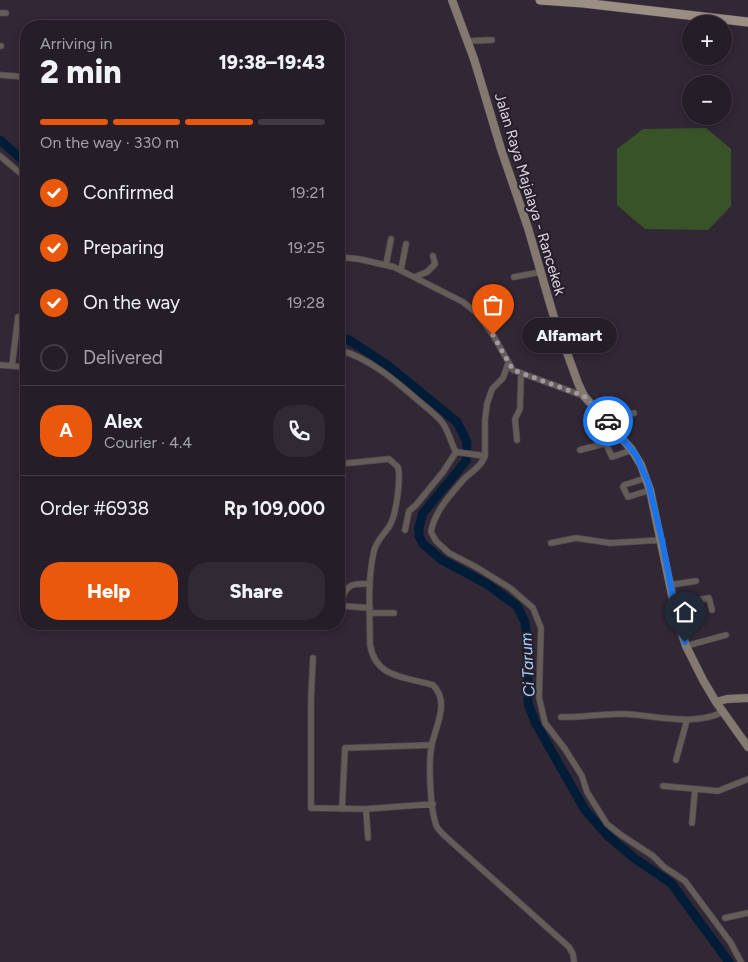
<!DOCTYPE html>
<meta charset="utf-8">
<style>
:root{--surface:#251d28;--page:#312a34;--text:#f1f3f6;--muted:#a3a2a8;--line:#423b45;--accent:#ea580c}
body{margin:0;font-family:Figtree,sans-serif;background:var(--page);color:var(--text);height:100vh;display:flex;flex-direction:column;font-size:19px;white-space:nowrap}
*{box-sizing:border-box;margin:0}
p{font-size:16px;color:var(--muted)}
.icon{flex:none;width:28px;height:28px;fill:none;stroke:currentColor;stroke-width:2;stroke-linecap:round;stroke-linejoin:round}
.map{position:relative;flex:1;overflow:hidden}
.sheet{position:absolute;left:20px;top:20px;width:325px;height:610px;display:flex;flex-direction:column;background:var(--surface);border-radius:20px;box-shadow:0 2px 8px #0003,0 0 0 1px var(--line)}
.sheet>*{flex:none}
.controls{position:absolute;left:682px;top:15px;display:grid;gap:10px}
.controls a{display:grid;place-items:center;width:50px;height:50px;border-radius:50%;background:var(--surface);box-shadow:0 2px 8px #0003,0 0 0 1px var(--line);font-size:25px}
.pin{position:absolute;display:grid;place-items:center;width:42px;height:42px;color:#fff;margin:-51px -21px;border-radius:50% 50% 50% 0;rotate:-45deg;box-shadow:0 0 5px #0007}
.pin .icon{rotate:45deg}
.courier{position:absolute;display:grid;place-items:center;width:50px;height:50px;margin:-25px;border:4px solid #1a73e8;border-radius:50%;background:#fff;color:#222;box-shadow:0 1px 6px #0007}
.bubble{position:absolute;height:35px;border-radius:18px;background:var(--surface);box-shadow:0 2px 8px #0003,0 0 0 1px var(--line);font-size:16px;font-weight:800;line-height:35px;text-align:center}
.overview em{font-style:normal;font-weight:800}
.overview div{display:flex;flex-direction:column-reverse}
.overview{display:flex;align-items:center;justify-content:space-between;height:85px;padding:0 20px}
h1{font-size:32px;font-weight:800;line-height:38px}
.bar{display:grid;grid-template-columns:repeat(4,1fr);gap:8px 5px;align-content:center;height:60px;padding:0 20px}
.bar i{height:6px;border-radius:4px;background:var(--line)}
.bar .active{background:var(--accent)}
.bar p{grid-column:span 4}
.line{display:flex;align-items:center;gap:12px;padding:0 20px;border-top:1px solid var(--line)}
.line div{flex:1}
.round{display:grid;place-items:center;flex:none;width:52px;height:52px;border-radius:20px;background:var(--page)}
ol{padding:0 20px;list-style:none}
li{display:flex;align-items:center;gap:15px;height:55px}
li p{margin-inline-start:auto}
li .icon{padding:5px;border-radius:50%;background:var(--accent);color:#fff;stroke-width:4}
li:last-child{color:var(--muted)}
li i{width:28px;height:28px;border:2px solid var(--line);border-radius:50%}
.action{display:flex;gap:10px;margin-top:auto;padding:10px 20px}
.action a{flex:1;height:58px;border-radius:20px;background:var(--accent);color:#fff;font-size:20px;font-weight:800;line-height:58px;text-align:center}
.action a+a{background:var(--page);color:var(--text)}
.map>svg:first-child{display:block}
.green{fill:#395328}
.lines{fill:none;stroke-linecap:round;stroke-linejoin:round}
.river{stroke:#001c36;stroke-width:9}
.street-casing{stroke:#4c4350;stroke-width:7}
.secondary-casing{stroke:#4c4350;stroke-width:9}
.primary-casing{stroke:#4c4350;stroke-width:10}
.street{stroke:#645d57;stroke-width:5.5}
.secondary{stroke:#83796f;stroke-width:8}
.primary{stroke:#9b8e82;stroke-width:9}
.done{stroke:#a098a3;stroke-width:5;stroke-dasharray:0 9}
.route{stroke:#1a73e8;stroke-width:6}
.labels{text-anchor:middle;stroke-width:4;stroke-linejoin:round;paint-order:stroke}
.street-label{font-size:15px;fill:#dcd5de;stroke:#271e2b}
.water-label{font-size:16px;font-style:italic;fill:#a2d2ff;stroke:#271e2b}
</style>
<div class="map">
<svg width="748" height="962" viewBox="0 0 748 962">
<rect width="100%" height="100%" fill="#312735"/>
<path class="green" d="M 643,129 L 706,128 L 731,149 L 731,206 L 708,230 L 645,229 L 617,205 L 617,149 Z"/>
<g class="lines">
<path class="river" d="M 0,140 L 26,163
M 339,338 L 349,340 L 386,364 L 457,422 L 467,442 L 466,461 L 423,513 L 419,527 L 419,536 L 423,544 L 442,560 L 487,584 L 517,606 L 525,622 L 527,640 L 528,703 L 535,722 L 585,810 L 608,836 L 634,858 L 671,883 L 729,962"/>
<g class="street-casing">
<path id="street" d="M 0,13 L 6,13
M 467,41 L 492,40
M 0,46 L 1,46
M 0,75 L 26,77
M 0,156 L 26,178
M 339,257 L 359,259 L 394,267 L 463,302 L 478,314 L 493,335 L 513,370 L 584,396
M 386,265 L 391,239
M 401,270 L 406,244
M 415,277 L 427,272 L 435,264 L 433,256
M 514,277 L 541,272
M 339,350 C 370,358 397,382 420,402 C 427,408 435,414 441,421 C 449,430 450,442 456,452
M 0,365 L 26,367
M 12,366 L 18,317
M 608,421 L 621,416 L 634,413
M 517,440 L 515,419 L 520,409 L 521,374
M 606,444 L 612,457 L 632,450
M 580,450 L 622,439
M 485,456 L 485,420 L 487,404 L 492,389 L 503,378 L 508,364
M 339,464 L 389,459 L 398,467 C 401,479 396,515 390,525 C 385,534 377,539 374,551 C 367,581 370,613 370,644 C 375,679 407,677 433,685 C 450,702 436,725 432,744 C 428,762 430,807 436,825 C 438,830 442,833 446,837 L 569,947 L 573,954 L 574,962
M 646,478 L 624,485 L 623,487 L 628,497 L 650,490
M 405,530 L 409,511 L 416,505 L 443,472 L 456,452 L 485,456 C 481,467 472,471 464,479 C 451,494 434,512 431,532 L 436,541 L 449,553 L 476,567 L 510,588 L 533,608 L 541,628 L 539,697 L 545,723 L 565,749 L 582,776 L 587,792 L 607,824 L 621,835 L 653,856 L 664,867 L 685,881 L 731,943 L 741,962
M 551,543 L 576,538 L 610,543 L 662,540
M 670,585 L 696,581
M 674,604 L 709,598 L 712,610
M 370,608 L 344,606 L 341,604 C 345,584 352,583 370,584
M 370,613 L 394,613
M 686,646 L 726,635
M 313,658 L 311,699 L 311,808 L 366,809 L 433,804
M 561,717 C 582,718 602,713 623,714 C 656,715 691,727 723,712
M 676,760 L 687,720
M 663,786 L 718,791 L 748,779
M 342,809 L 345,748 L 432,745
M 366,809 L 368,838
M 692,823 L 695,789
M 725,918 L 748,913"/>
</g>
<g class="secondary-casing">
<path id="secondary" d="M 452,0 L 474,59 L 501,149 L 528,228 L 553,314 L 578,383 L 584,396 L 632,450 L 641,465 L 650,490 L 677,619 L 686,646 L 703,680 L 716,702 L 748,747
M 716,702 L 727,699 L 748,698"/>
</g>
<g class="primary-casing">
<path id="primary" d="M 540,0 L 583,3 L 748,22"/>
</g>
<use href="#street" class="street"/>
<use href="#secondary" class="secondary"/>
<use href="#primary" class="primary"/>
</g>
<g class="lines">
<path class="done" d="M 493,335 L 513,370 L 584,396 L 608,421"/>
<path class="route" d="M 608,421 L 636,455 L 648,482 L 662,540 L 677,619 L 685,642"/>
</g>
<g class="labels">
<g class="street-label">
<text transform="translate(530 194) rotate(73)" y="5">Jalan Raya Majalaya - Rancekek</text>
</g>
<g class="water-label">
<text transform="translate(527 665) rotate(-93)" y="6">Ci Tarum</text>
</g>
</g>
</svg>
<div class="controls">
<a>+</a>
<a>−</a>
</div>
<div class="pin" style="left:493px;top:335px;background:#ea580c"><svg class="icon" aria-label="bag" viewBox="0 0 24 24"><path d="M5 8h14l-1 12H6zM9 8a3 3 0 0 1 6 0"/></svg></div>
<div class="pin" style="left:685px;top:642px;background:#1f2937"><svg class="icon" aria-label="home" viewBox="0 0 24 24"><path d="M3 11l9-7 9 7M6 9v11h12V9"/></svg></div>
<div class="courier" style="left:608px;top:421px"><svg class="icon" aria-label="car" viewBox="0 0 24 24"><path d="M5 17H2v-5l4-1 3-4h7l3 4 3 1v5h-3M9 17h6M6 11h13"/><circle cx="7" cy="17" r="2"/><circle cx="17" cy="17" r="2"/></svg></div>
<div class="bubble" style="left:522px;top:318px;width:95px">Alfamart</div>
<section class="sheet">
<div class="overview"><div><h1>2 min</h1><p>Arriving in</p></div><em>19:38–19:43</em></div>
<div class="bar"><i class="active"></i><i class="active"></i><i class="active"></i><i></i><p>On the way · 330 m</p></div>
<ol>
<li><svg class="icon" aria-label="check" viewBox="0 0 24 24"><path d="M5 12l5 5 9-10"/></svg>Confirmed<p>19:21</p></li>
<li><svg class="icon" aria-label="check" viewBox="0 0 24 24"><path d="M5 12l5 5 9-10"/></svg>Preparing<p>19:25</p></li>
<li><svg class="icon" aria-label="check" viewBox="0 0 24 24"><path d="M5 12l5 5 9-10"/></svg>On the way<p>19:28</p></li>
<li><i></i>Delivered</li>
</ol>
<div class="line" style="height:90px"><b class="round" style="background:var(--accent);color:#fff">A</b><div><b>Alex</b><p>Courier · 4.4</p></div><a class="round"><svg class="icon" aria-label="phone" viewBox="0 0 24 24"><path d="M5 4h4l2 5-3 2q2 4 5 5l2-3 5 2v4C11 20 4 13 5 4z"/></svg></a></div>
<div class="line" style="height:65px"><div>Order #6938</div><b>Rp 109,000</b></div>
<div class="action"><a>Help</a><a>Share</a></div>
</section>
</div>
